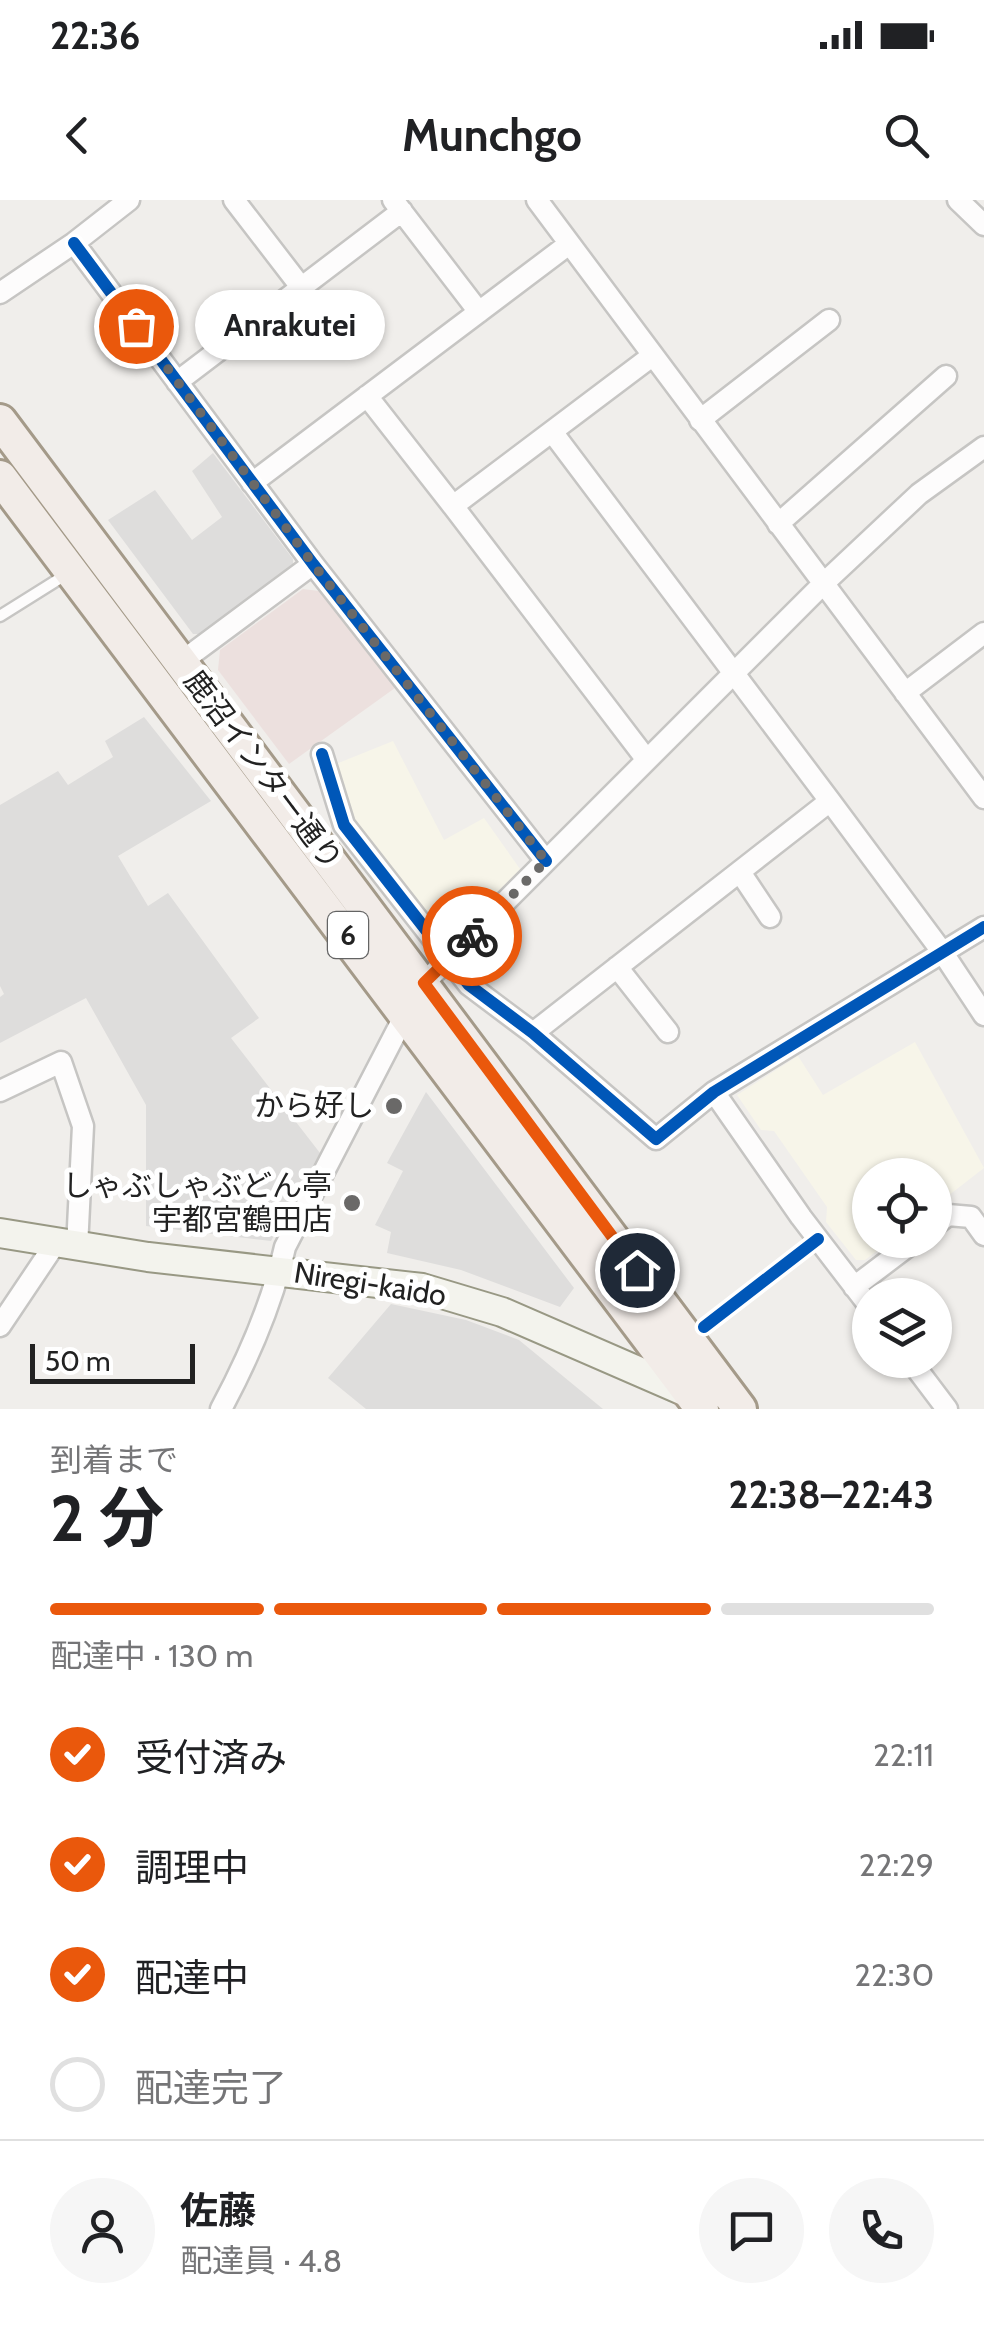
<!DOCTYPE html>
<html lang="ja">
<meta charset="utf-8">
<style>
:root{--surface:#fff;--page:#f6f6f6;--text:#202124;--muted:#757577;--line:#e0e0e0;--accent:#ea580c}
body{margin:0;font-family:Cabin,"Noto Sans JP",sans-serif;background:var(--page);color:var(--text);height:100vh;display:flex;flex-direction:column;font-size:38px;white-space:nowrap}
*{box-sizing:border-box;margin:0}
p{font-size:32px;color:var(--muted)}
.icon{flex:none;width:55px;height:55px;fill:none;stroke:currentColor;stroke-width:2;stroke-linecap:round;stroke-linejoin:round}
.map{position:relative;height:1209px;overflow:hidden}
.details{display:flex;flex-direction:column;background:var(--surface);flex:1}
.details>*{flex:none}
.fabs{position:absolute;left:852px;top:958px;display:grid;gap:20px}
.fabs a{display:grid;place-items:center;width:100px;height:100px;border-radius:50%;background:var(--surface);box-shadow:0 2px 8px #0004;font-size:50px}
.scale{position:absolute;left:30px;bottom:25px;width:165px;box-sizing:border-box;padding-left:10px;border:5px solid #222;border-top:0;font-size:28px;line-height:35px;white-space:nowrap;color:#222;-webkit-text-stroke:8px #fff;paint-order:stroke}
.pin{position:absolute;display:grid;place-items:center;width:85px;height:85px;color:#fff;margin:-42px;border:5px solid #fff;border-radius:50%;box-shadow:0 2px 10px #0007}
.courier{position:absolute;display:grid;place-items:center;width:100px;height:100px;margin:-50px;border:8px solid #ea580c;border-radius:50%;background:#fff;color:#222;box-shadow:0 2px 12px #0007}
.bubble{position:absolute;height:70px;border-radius:35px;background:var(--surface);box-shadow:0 2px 8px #0004;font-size:32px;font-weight:700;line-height:70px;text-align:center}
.head em{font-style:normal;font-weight:700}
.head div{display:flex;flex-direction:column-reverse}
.head{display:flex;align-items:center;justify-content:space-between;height:170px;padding:0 50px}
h1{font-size:65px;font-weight:700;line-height:75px}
.bar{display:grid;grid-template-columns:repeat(4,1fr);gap:15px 10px;align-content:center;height:120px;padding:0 50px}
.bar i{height:12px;border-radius:8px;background:var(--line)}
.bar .on{background:var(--accent)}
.bar p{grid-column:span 4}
.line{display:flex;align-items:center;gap:25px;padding:0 50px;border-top:2px solid var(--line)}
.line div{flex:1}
.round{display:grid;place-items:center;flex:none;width:105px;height:105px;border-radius:52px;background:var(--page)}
ol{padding:0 50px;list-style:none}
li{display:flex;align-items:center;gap:30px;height:110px}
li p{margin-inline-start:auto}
li .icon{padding:10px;border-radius:50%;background:var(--accent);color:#fff;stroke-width:4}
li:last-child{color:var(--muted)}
li i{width:55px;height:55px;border:5px solid var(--line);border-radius:50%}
.status{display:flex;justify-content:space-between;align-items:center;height:70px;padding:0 50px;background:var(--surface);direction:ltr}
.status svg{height:28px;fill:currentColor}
header{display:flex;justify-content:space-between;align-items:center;height:130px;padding:0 50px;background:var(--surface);font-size:45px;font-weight:700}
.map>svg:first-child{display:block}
.commercial{fill:#ece0de}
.education{fill:#f7f5e9}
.parking{fill:#dedddc}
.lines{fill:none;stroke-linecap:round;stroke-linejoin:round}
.lane-casing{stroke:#c6c5c3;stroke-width:15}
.street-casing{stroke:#c6c5c3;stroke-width:25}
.secondary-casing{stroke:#989884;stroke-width:32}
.primary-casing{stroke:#a49a89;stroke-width:38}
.lane{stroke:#fdfcfc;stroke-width:10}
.street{stroke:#fdfcfc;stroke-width:20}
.secondary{stroke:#f3f3ed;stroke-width:28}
.primary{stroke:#f2ece8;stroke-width:32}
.cycleway-casing{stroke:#fff;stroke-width:19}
.cycleway{stroke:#0057b8;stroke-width:12}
.done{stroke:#6a6968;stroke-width:10;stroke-dasharray:0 18}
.route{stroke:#ea580c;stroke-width:12}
.poi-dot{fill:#6a6968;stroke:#fff;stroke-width:4}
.labels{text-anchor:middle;stroke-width:10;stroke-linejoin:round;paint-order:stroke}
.shield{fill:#fff;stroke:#646464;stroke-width:2.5}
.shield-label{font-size:28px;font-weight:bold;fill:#222}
.street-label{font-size:30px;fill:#222;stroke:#fff}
.poi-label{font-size:30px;fill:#222;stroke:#fff;text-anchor:end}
</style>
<div class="status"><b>22:36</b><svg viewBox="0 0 49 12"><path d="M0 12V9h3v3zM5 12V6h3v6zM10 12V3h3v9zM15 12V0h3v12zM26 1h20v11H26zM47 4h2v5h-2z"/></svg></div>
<header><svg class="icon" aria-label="back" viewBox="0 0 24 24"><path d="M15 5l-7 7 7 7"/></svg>Munchgo<svg class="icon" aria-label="search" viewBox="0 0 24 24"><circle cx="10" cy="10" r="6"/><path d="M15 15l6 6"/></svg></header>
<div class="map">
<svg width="984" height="1209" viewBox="0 0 984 1209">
<rect width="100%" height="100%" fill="#f0eeeb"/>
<path class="commercial" d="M 303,389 L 319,391 L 395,488 L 289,564 L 218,470 L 220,450 Z"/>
<path class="education" d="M 393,541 L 444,640 L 484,618 L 525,676 L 453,747 L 351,619 L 336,564 Z
M 915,842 L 984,968 L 935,1006 L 935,975 L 870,975 L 870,1040 L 891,1040 L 865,1060 L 856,1060 L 826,1022 L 827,1007 L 774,931 L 761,930 L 737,895 L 798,856 L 823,895 Z"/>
<path class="parking" d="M 213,253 L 293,359 L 293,372 L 208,434 L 193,434 L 108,320 L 155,290 L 192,340 L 222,317 L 192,271 Z
M 144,517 L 211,601 L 118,656 L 148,706 L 168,693 L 259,818 L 231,838 L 320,953 L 271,1041 L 146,1026 L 146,905 L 86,798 L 0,843 L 0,797 L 4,794 L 0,786 L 0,605 L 58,571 L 68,585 L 113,557 L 105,541 Z
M 426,892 L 574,1088 L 560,1107 L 461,1070 L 387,1053 L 391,1032 L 375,1025 L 403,971 L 387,963 Z
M 391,1104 L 466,1120 L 519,1140 L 603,1209 L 366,1209 L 328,1178 Z"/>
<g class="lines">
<g class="lane-casing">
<path id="lane" d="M 0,416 L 67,374"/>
</g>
<g class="street-casing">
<path id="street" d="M 234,0 L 301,87
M 393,0 L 479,112
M 537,0 L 984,598
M 958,0 L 984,25
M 74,43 L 313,364 L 546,661
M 0,93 L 74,43 L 129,0
M 177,182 L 402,11
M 367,196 L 453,306 L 652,156
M 700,220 L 829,120
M 553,233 L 830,601 L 943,753 L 984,815
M 252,283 L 569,44
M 453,306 L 647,560
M 778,324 L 946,176
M 181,462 L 313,364
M 905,493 L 984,433
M 322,554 L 344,625 L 469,785 L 533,833 L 656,939 L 714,892 L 984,727
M 740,672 L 770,717
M 617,767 L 668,832
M 424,783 L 823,384 L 919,294 L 984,247
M 533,833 L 830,601
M 0,891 L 61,862 L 83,926 L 77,1047
M 714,892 L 801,1017 L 870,1107
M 935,1025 L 948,1015 L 971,1017 L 984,1035
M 854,1087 L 916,1040
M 0,1126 L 55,1044
M 910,1160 L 947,1209
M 221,1209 C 249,1157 272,1104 285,1047 L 406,813"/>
</g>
<g class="secondary-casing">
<path id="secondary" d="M 0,1033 L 148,1057 L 422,1088 L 502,1112 L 693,1195"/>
</g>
<g class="primary-casing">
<path id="primary" d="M 0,221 L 740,1209
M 0,277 L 702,1209"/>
</g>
<use href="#lane" class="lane"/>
<use href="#street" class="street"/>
<use href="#secondary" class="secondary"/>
<use href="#primary" class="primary"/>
<g class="cycleway-casing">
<path id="cycleway" d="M 74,43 L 313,364 L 546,661
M 322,554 L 344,625 L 469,785 L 533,833 L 656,939 L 714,892 L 984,727
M 704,1127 L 818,1039"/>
</g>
<use href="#cycleway" class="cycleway"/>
</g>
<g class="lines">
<path class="done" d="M 136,126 L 313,364 L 546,661 L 472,736"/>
<path class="route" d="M 472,736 L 424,783 L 637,1070"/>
</g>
<g class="poi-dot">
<circle cx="394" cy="906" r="10"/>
<circle cx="352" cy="1003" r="10"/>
</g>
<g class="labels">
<rect class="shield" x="328" y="712" width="40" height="46" rx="8"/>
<g class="shield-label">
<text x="348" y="745">6</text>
</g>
<g class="street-label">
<text transform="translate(263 570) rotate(53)" y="10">鹿沼インター通り</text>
<text transform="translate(370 1084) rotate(9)" y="10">Niregi-kaido</text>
</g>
<g class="poi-label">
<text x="374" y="916">から好し</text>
<text x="332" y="996">しゃぶしゃぶどん亭<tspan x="332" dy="34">宇都宮鶴田店</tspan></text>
</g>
</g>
</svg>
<div class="fabs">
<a><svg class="icon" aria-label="locate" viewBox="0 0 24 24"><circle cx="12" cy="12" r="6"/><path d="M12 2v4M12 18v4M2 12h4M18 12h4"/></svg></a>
<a><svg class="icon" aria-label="layers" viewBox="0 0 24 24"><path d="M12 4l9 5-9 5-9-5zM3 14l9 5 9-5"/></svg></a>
</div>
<div class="scale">50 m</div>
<div class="pin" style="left:136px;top:126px;background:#ea580c"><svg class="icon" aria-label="bag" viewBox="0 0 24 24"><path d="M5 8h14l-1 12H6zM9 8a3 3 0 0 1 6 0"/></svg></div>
<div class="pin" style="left:637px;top:1070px;background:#1f2937"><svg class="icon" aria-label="home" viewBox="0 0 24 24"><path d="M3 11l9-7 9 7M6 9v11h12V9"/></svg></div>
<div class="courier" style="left:472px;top:736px"><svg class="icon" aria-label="bike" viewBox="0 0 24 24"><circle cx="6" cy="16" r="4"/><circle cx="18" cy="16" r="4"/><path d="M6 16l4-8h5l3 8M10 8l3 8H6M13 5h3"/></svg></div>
<div class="bubble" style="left:195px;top:90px;width:190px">Anrakutei</div>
</div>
<section class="details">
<div class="head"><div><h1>2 分</h1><p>到着まで</p></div><em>22:38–22:43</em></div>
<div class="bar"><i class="on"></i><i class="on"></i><i class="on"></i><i></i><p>配達中 · 130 m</p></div>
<ol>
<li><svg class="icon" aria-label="check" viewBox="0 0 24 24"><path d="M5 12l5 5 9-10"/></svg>受付済み<p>22:11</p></li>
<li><svg class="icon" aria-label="check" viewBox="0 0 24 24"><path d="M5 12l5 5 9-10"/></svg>調理中<p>22:29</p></li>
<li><svg class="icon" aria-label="check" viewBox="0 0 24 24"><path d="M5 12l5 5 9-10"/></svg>配達中<p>22:30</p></li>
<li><i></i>配達完了</li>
</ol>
<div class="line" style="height:180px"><a class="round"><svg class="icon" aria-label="person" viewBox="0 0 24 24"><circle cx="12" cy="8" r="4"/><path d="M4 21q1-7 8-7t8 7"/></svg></a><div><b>佐藤</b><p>配達員 · 4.8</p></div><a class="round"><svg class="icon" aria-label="chat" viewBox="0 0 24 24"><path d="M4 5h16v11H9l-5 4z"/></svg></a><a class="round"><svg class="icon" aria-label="phone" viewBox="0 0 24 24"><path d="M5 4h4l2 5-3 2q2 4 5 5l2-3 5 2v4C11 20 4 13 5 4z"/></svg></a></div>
</section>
